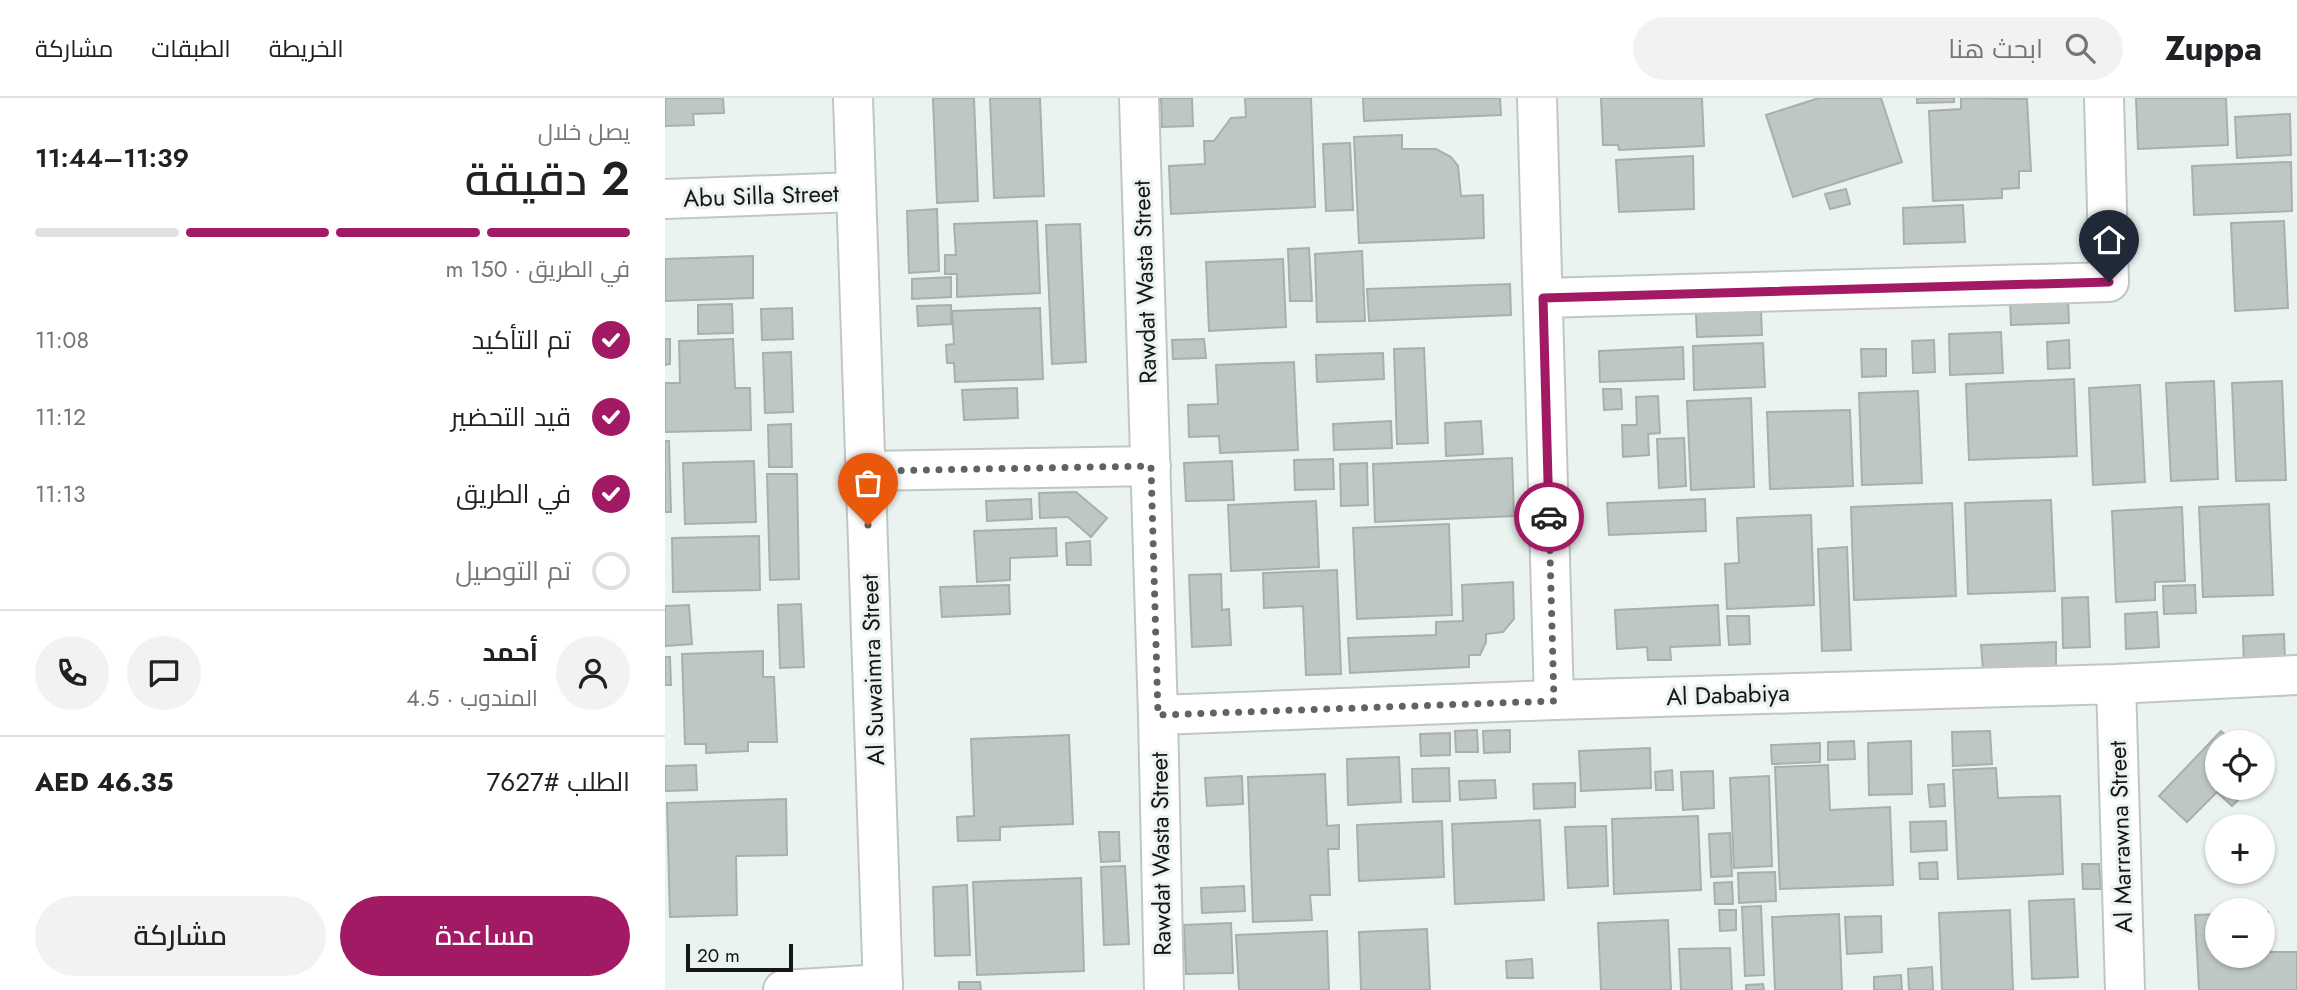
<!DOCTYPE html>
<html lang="ar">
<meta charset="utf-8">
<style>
:root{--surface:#fff;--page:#f2f2f2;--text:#202124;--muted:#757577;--line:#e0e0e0;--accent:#a21964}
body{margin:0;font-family:Jost,Cairo,sans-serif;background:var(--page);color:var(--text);direction:rtl;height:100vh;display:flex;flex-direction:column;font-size:26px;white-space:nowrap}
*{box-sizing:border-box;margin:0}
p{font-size:23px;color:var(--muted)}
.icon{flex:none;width:38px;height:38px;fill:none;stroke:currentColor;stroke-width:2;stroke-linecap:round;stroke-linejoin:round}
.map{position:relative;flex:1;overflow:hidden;direction:ltr}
.panel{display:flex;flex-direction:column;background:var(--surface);width:665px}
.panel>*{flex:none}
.fabs{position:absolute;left:1540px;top:632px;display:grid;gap:14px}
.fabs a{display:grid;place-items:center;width:70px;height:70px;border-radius:50%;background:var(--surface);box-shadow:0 2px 5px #0004;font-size:35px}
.scale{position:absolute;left:21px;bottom:18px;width:107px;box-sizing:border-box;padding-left:7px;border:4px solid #141716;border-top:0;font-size:19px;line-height:24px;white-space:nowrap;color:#141716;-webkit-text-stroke:5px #ebf3f0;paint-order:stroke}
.pin{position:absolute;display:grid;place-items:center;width:60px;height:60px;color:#fff;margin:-72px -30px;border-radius:50% 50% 50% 0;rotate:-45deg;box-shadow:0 0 7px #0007}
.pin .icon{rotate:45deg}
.courier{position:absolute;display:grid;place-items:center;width:70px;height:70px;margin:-35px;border:5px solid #a21964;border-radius:50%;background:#fff;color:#222;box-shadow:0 2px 9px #0007}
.overview em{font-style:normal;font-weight:600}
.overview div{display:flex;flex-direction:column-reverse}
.overview{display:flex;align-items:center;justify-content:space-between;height:119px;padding:0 35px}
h1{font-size:46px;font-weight:600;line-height:52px}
.bar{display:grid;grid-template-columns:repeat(4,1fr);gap:10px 7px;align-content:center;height:84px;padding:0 35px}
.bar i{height:9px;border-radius:5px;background:var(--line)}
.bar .selected{background:var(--accent)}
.bar p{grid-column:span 4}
.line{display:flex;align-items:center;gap:18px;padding:0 35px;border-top:2px solid var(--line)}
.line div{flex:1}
.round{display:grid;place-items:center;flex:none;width:74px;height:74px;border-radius:37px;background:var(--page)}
ol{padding:0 35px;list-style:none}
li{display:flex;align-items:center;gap:21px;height:77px}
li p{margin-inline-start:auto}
li .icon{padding:7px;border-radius:50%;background:var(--accent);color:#fff;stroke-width:4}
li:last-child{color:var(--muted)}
li i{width:38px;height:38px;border:4px solid var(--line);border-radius:50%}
.button{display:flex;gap:14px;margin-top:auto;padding:14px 35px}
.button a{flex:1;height:80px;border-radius:42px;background:var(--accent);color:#fff;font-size:28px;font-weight:600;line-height:80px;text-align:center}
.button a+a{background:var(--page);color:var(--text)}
header{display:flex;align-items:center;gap:42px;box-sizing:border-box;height:98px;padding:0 35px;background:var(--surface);border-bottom:2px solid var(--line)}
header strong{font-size:33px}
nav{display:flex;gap:38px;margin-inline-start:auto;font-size:24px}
.search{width:490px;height:63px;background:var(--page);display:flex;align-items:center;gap:18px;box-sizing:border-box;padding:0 24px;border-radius:38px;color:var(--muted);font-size:26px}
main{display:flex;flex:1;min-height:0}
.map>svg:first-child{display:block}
.building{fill:#bfc7c4;stroke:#a8afad;stroke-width:2}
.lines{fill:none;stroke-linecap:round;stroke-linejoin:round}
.street-casing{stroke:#bfc7c4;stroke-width:42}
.secondary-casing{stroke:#bfc7c4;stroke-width:42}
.street{stroke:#fff;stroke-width:38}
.secondary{stroke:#fff;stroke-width:38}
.done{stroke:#5f6462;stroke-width:7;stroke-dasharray:0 12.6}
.route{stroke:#a21964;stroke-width:9}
.labels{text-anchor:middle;stroke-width:6;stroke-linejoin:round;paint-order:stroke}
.street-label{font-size:24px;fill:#141716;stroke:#ebf3f0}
</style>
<header>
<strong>Zuppa</strong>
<div class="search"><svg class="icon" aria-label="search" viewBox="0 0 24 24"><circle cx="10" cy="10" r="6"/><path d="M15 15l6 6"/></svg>ابحث هنا</div>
<nav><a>الخريطة</a><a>الطبقات</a><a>مشاركة</a></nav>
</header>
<main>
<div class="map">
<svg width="1632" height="892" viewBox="0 0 1632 892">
<rect width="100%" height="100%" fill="#ebf3f0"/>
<path class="building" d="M 0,0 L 58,0 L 59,15 L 28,16 L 29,27 L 0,28 Z
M 268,0 L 309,0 L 313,103 L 272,105 Z
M 325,0 L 375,0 L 379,98 L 329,100 Z
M 496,0 L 527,0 L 528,28 L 497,29 Z
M 580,0 L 646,0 L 650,109 L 506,116 L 504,68 L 540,66 L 539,43 L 549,43 L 566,20 L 581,19 Z
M 698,0 L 835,0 L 836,17 L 699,23 Z
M 936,0 L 1037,0 L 1039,48 L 954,52 L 953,47 L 938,47 Z
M 1154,0 L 1216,0 L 1237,64 L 1128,99 L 1101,17 Z
M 1252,0 L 1289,0 L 1289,4 L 1252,5 Z
M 1296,0 L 1362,1 L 1366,73 L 1354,73 L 1354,90 L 1337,91 L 1337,100 L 1268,103 L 1264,13 L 1296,11 Z
M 1471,0 L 1561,0 L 1563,47 L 1473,51 Z
M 1625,16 L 1626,57 L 1572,60 L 1570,19 Z
M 737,37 L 737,51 L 771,51 L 786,59 L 793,68 L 796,98 L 818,97 L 819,140 L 694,145 L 689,39 Z
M 685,45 L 688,112 L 661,113 L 658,46 Z
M 1028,58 L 1029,111 L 954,114 L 951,62 Z
M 1626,64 L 1627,113 L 1529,117 L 1527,68 Z
M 1181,91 L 1185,106 L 1165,111 L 1160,96 Z
M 1298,107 L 1300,144 L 1239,146 L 1238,110 Z
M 272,111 L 274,173 L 244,175 L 242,113 Z
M 372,123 L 375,195 L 292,199 L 292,176 L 280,176 L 280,157 L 291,157 L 289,126 Z
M 1619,123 L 1623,210 L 1570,213 L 1566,125 Z
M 415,126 L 421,264 L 387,266 L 381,127 Z
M 644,150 L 647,203 L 625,203 L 623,151 Z
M 697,153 L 700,223 L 652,224 L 650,156 Z
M 88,158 L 88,200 L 0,203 L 0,161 Z
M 618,161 L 621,229 L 544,233 L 541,164 Z
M 286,179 L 286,199 L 247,201 L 247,181 Z
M 845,186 L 846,217 L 704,223 L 702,191 Z
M 1403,200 L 1404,225 L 1346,227 L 1345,203 Z
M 67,206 L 68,235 L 33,236 L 33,207 Z
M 286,207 L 286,226 L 253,228 L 252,208 Z
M 127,210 L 128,241 L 97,242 L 96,211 Z
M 375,210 L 378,281 L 290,284 L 289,265 L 282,265 L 281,247 L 289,246 L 287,213 Z
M 1096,212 L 1097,237 L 1032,239 L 1031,215 Z
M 1336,234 L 1338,275 L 1285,277 L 1284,236 Z
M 0,241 L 5,241 L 5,266 L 0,267 Z
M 68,241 L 70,290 L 85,290 L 86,332 L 0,334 L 0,285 L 15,285 L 14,243 Z
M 539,241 L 541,260 L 508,261 L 507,242 Z
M 1269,242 L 1270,274 L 1248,275 L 1247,243 Z
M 1404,242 L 1405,270 L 1383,271 L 1382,244 Z
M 1098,245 L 1100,289 L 1029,292 L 1028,248 Z
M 1018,249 L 1019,281 L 935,284 L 934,253 Z
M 759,250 L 763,345 L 732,346 L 729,251 Z
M 1196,251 L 1221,251 L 1221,278 L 1197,279 Z
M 126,254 L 128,314 L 100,315 L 98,255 Z
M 718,255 L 719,281 L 652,284 L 651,257 Z
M 629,264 L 633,352 L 555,355 L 554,338 L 524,339 L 523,307 L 553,306 L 551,267 Z
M 1409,281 L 1412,358 L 1304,362 L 1301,286 Z
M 1549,283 L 1553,381 L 1506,383 L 1501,285 Z
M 1617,283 L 1621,382 L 1571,383 L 1567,285 Z
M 1475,287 L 1480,384 L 1428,387 L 1424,290 Z
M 352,290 L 353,320 L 299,322 L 297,292 Z
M 938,291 L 956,291 L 957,311 L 939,312 Z
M 1253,293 L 1257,385 L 1197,387 L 1194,295 Z
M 993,298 L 995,335 L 983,336 L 984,357 L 958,359 L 957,327 L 972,327 L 971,299 Z
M 1086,300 L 1089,389 L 1026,392 L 1022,303 Z
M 1185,312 L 1188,388 L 1105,391 L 1102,314 Z
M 726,323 L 727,350 L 669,352 L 668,326 Z
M 816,323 L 818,356 L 781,358 L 780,325 Z
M 126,326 L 127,369 L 104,369 L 103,327 Z
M 1019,340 L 1021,388 L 994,390 L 992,341 Z
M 0,343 L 4,343 L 6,414 L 0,414 Z
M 847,360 L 849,418 L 710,424 L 708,366 Z
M 668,361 L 669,391 L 630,392 L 629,362 Z
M 89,363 L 91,424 L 20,426 L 18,365 Z
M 567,363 L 569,402 L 521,403 L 519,365 Z
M 702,365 L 703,407 L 676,408 L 675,366 Z
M 102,376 L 132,376 L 134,481 L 105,482 Z
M 411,394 L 442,420 L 426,439 L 403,419 L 375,420 L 374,395 Z
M 366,401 L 367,421 L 322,423 L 321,403 Z
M 1040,401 L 1041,433 L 944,437 L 942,405 Z
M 1386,402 L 1390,493 L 1303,496 L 1300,405 Z
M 651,403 L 654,469 L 566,473 L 563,407 Z
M 1287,405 L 1291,498 L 1189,502 L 1186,409 Z
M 1604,406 L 1608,497 L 1538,499 L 1534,409 Z
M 1517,409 L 1520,483 L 1490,484 L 1490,502 L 1451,504 L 1447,413 Z
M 1146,417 L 1149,507 L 1062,511 L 1060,466 L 1074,465 L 1072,420 Z
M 784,426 L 787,517 L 692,521 L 688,430 Z
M 391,430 L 392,458 L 345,460 L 345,482 L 312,484 L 309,433 Z
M 94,438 L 95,492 L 8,494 L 7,440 Z
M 425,443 L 426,467 L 402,467 L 401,445 Z
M 1182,449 L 1186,552 L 1157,553 L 1153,451 Z
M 672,472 L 676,576 L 641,577 L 638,508 L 599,510 L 598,475 Z
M 556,476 L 557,512 L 564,511 L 566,547 L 527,549 L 524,477 Z
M 848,484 L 849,521 L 838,534 L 821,536 L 821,544 L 815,557 L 804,557 L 804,569 L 685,575 L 683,540 L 771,537 L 771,524 L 798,523 L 797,487 Z
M 344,487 L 345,516 L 277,519 L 275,489 Z
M 1530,487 L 1531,515 L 1499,516 L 1498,488 Z
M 1423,499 L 1425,549 L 1398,550 L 1397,500 Z
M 136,506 L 139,569 L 115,570 L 113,507 Z
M 24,507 L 27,546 L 0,548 L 0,508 Z
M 1053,507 L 1055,547 L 1005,549 L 1006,562 L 983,562 L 982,549 L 952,551 L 950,512 Z
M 1492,514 L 1494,549 L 1461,551 L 1460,516 Z
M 1062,518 L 1084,518 L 1085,546 L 1064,547 Z
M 1619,536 L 1620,563 L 1579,565 L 1578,538 Z
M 1391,544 L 1391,568 L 1318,571 L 1316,547 Z
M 98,553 L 98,579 L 109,579 L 112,644 L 83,644 L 83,653 L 41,655 L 41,646 L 20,646 L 17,556 Z
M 0,559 L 5,559 L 6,587 L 0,587 Z
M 812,632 L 813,654 L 791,654 L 790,633 Z
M 845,632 L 845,654 L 819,655 L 818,633 Z
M 1325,633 L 1327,666 L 1288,668 L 1287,634 Z
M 1556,633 L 1568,644 L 1552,644 L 1552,690 L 1585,690 L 1567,708 L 1552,694 L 1522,724 L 1494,698 Z
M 785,635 L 785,657 L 756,658 L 755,636 Z
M 404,637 L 408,726 L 335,729 L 335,742 L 293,743 L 292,719 L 309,718 L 306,641 Z
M 1189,643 L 1190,661 L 1163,662 L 1163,644 Z
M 1246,643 L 1247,696 L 1204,697 L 1203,645 Z
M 1155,645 L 1155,664 L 1107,666 L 1106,647 Z
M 985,650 L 986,690 L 916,693 L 914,653 Z
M 734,659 L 736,704 L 683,707 L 682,661 Z
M 31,667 L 32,692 L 0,693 L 0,668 Z
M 1163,667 L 1165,712 L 1225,709 L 1228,787 L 1115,791 L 1110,669 Z
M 784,670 L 785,703 L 748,704 L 747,671 Z
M 1331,670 L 1333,700 L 1395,698 L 1398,776 L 1293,781 L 1288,672 Z
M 1007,672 L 1008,692 L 991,692 L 990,674 Z
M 1048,673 L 1049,710 L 1018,712 L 1016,674 Z
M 660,676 L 662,728 L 674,727 L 674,751 L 663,751 L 665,797 L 645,797 L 647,822 L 588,824 L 583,679 Z
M 577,678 L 578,706 L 542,708 L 540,680 Z
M 1104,678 L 1107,768 L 1069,770 L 1065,680 Z
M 830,682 L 831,700 L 795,702 L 794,683 Z
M 910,685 L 910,709 L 869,711 L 868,686 Z
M 1279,686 L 1280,708 L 1265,709 L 1263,687 Z
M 121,701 L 122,757 L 71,758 L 72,817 L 5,819 L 2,705 Z
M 1033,718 L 1036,792 L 949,796 L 947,721 Z
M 875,722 L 879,802 L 790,806 L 787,726 Z
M 777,723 L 779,779 L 694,783 L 692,727 Z
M 1281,723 L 1282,752 L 1246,754 L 1245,724 Z
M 941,728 L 943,788 L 903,790 L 900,729 Z
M 434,734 L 454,734 L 455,763 L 436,764 Z
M 1065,735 L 1067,778 L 1046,779 L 1044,736 Z
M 1272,764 L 1273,781 L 1255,781 L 1254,765 Z
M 1417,766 L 1434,766 L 1436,791 L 1418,791 Z
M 460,768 L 464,846 L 439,847 L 436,769 Z
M 1110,774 L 1111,803 L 1074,805 L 1073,775 Z
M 416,780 L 419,873 L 312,877 L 308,784 Z
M 1067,784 L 1068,806 L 1050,806 L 1049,785 Z
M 302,787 L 305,857 L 270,858 L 268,789 Z
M 579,788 L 580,813 L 537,815 L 536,790 Z
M 1409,801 L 1413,879 L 1367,881 L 1364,803 Z
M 1096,808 L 1099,877 L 1080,878 L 1077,809 Z
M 1054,812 L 1071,812 L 1071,832 L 1055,833 Z
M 1345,812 L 1348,892 L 1277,892 L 1274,815 Z
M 1598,814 L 1603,814 L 1605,854 L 1632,854 L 1632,892 L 1534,892 L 1530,817 L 1552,816 L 1552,858 L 1598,858 Z
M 1174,816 L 1177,892 L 1110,892 L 1107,819 Z
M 1216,818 L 1217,854 L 1182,856 L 1180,819 Z
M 1003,822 L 1006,892 L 936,892 L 933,825 Z
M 566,825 L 568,875 L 521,876 L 519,827 Z
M 762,831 L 765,892 L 696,892 L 694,834 Z
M 662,833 L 664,892 L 574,892 L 571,837 Z
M 1065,850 L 1067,892 L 1016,892 L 1014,851 Z
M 867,861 L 868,880 L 842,880 L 841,863 Z
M 1267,869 L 1268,892 L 1244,892 L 1243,871 Z
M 1236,877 L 1237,892 L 1209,892 L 1209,879 Z
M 294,884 L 315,884 L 316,892 L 294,892 Z
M 1098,886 L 1099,892 L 1081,892 L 1081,887 Z"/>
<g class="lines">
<g class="street-casing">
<path id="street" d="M 474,0 L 493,617 L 499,892
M 872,0 L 889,602
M 0,101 L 191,94
M 878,200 L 1444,184 L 1439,0
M 202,373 L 486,368
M 1451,586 L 1460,892
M 493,617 L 889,602 L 1451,586 L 1632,577
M 118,892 L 218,886"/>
</g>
<g class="secondary-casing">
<path id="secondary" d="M 188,0 L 218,892"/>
</g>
<use href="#street" class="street"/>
<use href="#secondary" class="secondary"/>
</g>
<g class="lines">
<path class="done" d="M 203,427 L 202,373 L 486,368 L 493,617 L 889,603 L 884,419"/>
<path class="route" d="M 884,419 L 878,200 L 1444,184"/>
</g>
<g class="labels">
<g class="street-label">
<text transform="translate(96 98) rotate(-2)" y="8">Abu Silla Street</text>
<text transform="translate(480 184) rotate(-92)" y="8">Rawdat Wasta Street</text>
<text transform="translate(208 572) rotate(-92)" y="8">Al Suwaimra Street</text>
<text transform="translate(1063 597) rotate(-2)" y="8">Al Dababiya</text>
<text transform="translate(1456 739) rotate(-92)" y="8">Al Marrawna Street</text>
<text transform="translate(496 756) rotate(-91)" y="8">Rawdat Wasta Street</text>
</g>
</g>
</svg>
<div class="fabs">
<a><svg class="icon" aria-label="locate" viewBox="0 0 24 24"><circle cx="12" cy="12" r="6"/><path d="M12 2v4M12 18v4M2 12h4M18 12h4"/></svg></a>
<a>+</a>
<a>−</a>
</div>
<div class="scale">20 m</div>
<div class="pin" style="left:203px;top:427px;background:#ea580c"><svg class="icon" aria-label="bag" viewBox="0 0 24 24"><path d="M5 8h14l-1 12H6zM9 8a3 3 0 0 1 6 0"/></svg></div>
<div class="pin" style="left:1444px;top:184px;background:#1f2937"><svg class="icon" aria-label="home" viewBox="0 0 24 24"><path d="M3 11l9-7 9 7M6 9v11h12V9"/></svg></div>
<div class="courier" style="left:884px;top:419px"><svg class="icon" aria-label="car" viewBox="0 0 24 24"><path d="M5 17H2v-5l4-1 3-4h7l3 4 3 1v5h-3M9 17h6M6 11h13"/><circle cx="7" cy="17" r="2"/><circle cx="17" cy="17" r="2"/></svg></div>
</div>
<section class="panel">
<div class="overview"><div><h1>2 دقيقة</h1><p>يصل خلال</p></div><em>11:39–11:44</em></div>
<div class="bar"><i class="selected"></i><i class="selected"></i><i class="selected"></i><i></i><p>في الطريق · 150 m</p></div>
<ol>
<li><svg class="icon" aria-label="check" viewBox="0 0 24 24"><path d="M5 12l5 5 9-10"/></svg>تم التأكيد<p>11:08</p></li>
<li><svg class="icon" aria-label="check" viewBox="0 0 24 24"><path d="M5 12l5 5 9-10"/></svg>قيد التحضير<p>11:12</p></li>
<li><svg class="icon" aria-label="check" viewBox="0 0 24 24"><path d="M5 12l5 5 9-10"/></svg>في الطريق<p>11:13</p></li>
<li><i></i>تم التوصيل</li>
</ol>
<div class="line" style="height:126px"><a class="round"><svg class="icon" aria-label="person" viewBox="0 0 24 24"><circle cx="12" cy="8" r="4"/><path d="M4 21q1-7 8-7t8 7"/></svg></a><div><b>أحمد</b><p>المندوب · 4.5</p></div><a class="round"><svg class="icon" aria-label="chat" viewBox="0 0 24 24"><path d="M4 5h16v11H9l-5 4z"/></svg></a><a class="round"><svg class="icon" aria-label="phone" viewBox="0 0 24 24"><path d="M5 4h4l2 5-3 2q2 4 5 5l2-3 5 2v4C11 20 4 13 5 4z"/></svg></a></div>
<div class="line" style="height:91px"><div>الطلب #7627</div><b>AED 46.35</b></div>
<div class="button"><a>مساعدة</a><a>مشاركة</a></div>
</section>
</main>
